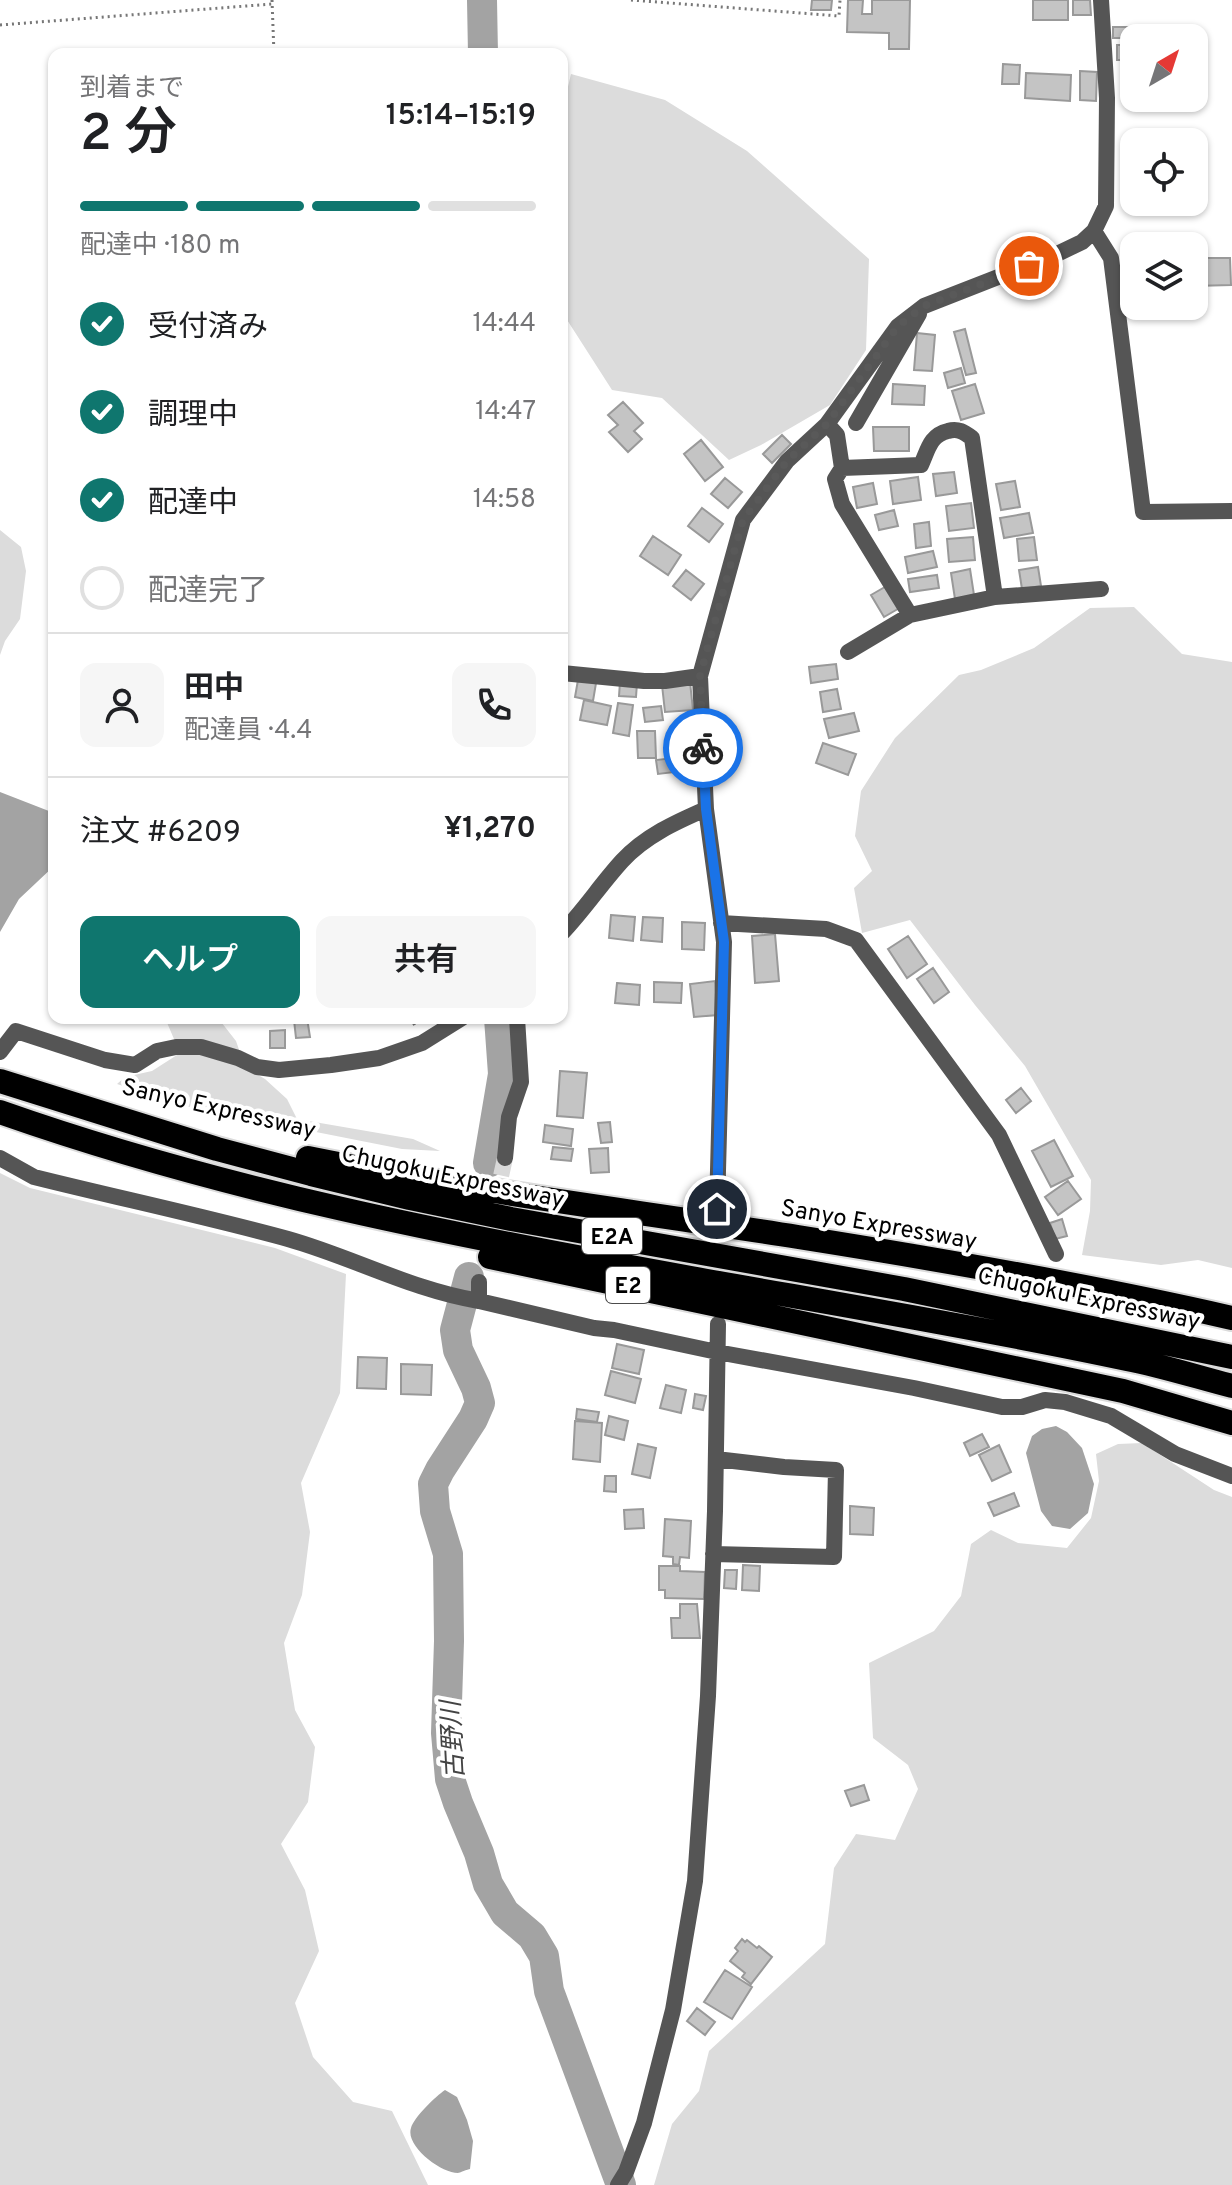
<!DOCTYPE html>
<html lang="ja">
<meta charset="utf-8">
<style>
:root{--surface:#fff;--page:#f6f6f6;--text:#202124;--muted:#757577;--line:#e0e0e0;--accent:#0f766e}
body{margin:0;font-family:Overpass,"Noto Sans JP",sans-serif;background:var(--page);color:var(--text);height:100vh;display:flex;flex-direction:column;font-size:30px;white-space:nowrap}
*{box-sizing:border-box;margin:0}
p{font-size:26px;color:var(--muted)}
.icon{flex:none;width:44px;height:44px;fill:none;stroke:currentColor;stroke-width:2;stroke-linecap:round;stroke-linejoin:round}
.map{position:relative;flex:1;overflow:hidden}
.panel{position:absolute;left:48px;top:48px;width:520px;height:976px;display:flex;flex-direction:column;background:var(--surface);border-radius:16px;box-shadow:0 2px 6px #0004}
.panel>*{flex:none}
.needle{width:52px;rotate:39deg}
.tools{position:absolute;left:1120px;top:24px;display:grid;gap:16px}
.tools a{display:grid;place-items:center;width:88px;height:88px;border-radius:16px;background:var(--surface);box-shadow:0 2px 6px #0004;font-size:40px}
.pin{position:absolute;display:grid;place-items:center;width:68px;height:68px;color:#fff;margin:-34px;border:4px solid #fff;border-radius:50%;box-shadow:0 2px 8px #0007}
.courier{position:absolute;display:grid;place-items:center;width:80px;height:80px;margin:-40px;border:6px solid #1a73e8;border-radius:50%;background:#fff;color:#222;box-shadow:0 2px 10px #0007}
.headline em{font-style:normal;font-weight:600}
.headline div{display:flex;flex-direction:column-reverse}
.headline{display:flex;align-items:center;justify-content:space-between;height:136px;padding:0 32px}
h1{font-size:52px;font-weight:600;line-height:60px}
.bar{display:grid;grid-template-columns:repeat(4,1fr);gap:12px 8px;align-content:center;height:96px;padding:0 32px}
.bar i{height:10px;border-radius:6px;background:var(--line)}
.bar .selected{background:var(--accent)}
.bar p{grid-column:span 4}
.line{display:flex;align-items:center;gap:20px;padding:0 32px;border-top:2px solid var(--line)}
.line div{flex:1}
.round{display:grid;place-items:center;flex:none;width:84px;height:84px;border-radius:16px;background:var(--page)}
ol{padding:0 32px;list-style:none}
li{display:flex;align-items:center;gap:24px;height:88px}
li p{margin-inline-start:auto}
li .icon{padding:8px;border-radius:50%;background:var(--accent);color:#fff;stroke-width:4}
li:last-child{color:var(--muted)}
li i{width:44px;height:44px;border:4px solid var(--line);border-radius:50%}
.action{display:flex;gap:16px;margin-top:auto;padding:16px 32px}
.action a{flex:1;height:92px;border-radius:16px;background:var(--accent);color:#fff;font-size:32px;font-weight:600;line-height:92px;text-align:center}
.action a+a{background:var(--page);color:var(--text)}
.map>svg:first-child{display:block}
.green{fill:#dcdcdc}
.water{fill:#a3a3a3}
.lines{fill:none;stroke-linecap:round;stroke-linejoin:round}
.river{stroke:#a3a3a3;stroke-width:30}
.building{fill:#c4c4c4;stroke:#999;stroke-width:2}
.minor-tunnel{stroke:#d9d9d9;stroke-width:16;stroke-dasharray:16 8;stroke-linecap:butt}
.motorway-casing{stroke:#dbdbdb;stroke-width:28}
.path{stroke:#777;stroke-width:3;stroke-dasharray:2 4;stroke-linecap:butt}
.minor{stroke:#555;stroke-width:16}
.motorway{stroke:#000;stroke-width:24}
.done{stroke:#595959;stroke-width:8;stroke-dasharray:0 14.4}
.route{stroke:#1a73e8;stroke-width:10}
.labels{text-anchor:middle;stroke-width:8;stroke-linejoin:round;paint-order:stroke}
.shield{fill:#fff;stroke:#4c4c4c;stroke-width:2}
.shield-label{font-size:22px;font-weight:bold;fill:#000}
.street-label{font-size:24px;fill:#000;stroke:#fff}
.water-label{font-size:26px;font-style:italic;fill:#444;stroke:#fff}
</style>
<div class="map">
<svg width="1232" height="2185" viewBox="0 0 1232 2185">
<rect width="100%" height="100%" fill="#fff"/>
<path class="green" d="M 571,74 L 665,100 L 747,151 L 869,259 L 866,350 L 830,405 L 761,445 L 729,460 L 662,398 L 612,390 L 562,312 L 562,112 Z
M 0,530 L 21,547 L 26,571 L 20,619 L 5,641 L 0,655 Z
M 1134,607 L 1182,654 L 1232,662 L 1232,1268 L 1198,1260 L 1161,1265 L 1082,1255 L 1090,1211 L 1091,1180 L 1025,1066 L 975,1005 L 910,920 L 862,933 L 854,888 L 872,871 L 855,836 L 861,791 L 895,738 L 959,675 L 981,670 L 1034,648 L 1090,608 Z
M 165,1018 L 218,1018 L 236,1041 L 245,1067 L 265,1079 L 287,1099 L 297,1119 L 413,1139 L 440,1151 L 402,1149 L 185,1106 L 117,1084 L 125,1077 L 152,1071 L 177,1055 L 174,1039 Z
M 0,1173 L 30,1188 L 275,1248 L 346,1274 L 340,1393 L 301,1483 L 310,1532 L 302,1595 L 284,1643 L 295,1710 L 315,1747 L 308,1802 L 281,1844 L 305,1890 L 319,1951 L 295,2003 L 313,2057 L 353,2102 L 392,2111 L 428,2185 L 0,2185 Z
M 1142,1443 L 1214,1490 L 1232,1497 L 1232,2185 L 654,2185 L 672,2124 L 699,2091 L 709,2051 L 825,1944 L 834,1868 L 856,1834 L 895,1840 L 918,1789 L 908,1765 L 873,1738 L 869,1663 L 934,1631 L 961,1596 L 971,1544 L 991,1530 L 1018,1543 L 1067,1548 L 1091,1518 L 1099,1481 L 1096,1454 L 1118,1444 Z"/>
<path class="water" d="M 0,792 L 54,813 L 54,866 L 19,899 L 0,932 Z
M 1056,1426 L 1067,1432 L 1082,1448 L 1094,1484 L 1088,1513 L 1070,1529 L 1052,1526 L 1041,1511 L 1026,1453 L 1032,1436 L 1042,1429 Z
M 445,2090 L 457,2097 L 467,2120 L 473,2141 L 470,2169 C 468,2169 459,2173 458,2173 C 441,2173 405,2146 411,2128 C 414,2117 436,2096 445,2090 Z"/>
<g class="lines">
<path class="river" d="M 482,0 L 483,54
M 488,1163 L 503,1074 L 499,1018
M 469,1277 L 455,1330 L 458,1350 L 476,1388 L 480,1403 L 473,1419 L 440,1470 L 433,1484 L 435,1511 L 448,1554 L 449,1641 L 446,1733 L 450,1779 L 458,1803 L 479,1853 L 488,1884 L 505,1913 L 532,1936 L 544,1956 L 549,1991 L 621,2185"/>
</g>
<path class="building" d="M 812,0 L 832,0 L 831,10 L 811,10 Z
M 848,0 L 863,0 L 862,14 L 872,14 L 872,0 L 910,0 L 909,49 L 889,49 L 889,33 L 847,32 Z
M 1033,0 L 1068,0 L 1068,20 L 1033,20 Z
M 1073,0 L 1090,0 L 1091,15 L 1073,15 Z
M 1145,26 L 1180,26 L 1180,38 L 1145,38 Z
M 1113,27 L 1134,27 L 1134,38 L 1113,38 Z
M 1117,45 L 1134,45 L 1134,60 L 1117,60 Z
M 1194,49 L 1204,49 L 1205,77 L 1194,77 Z
M 1003,64 L 1020,65 L 1019,84 L 1002,84 Z
M 1080,71 L 1097,72 L 1096,101 L 1080,100 Z
M 1026,73 L 1071,75 L 1070,101 L 1025,98 Z
M 1194,258 L 1230,258 L 1231,285 L 1194,286 Z
M 965,329 L 976,373 L 966,375 L 954,332 Z
M 917,333 L 935,335 L 932,371 L 914,370 Z
M 961,368 L 965,383 L 948,388 L 944,373 Z
M 893,384 L 925,386 L 924,405 L 892,404 Z
M 975,384 L 984,413 L 961,420 L 952,391 Z
M 623,402 L 643,423 L 634,431 L 642,439 L 628,452 L 609,432 L 618,425 L 608,415 Z
M 873,427 L 909,427 L 909,451 L 874,451 Z
M 782,435 L 791,444 L 772,463 L 763,454 Z
M 701,440 L 723,467 L 705,481 L 684,454 Z
M 954,472 L 957,493 L 936,496 L 933,474 Z
M 918,477 L 921,500 L 893,504 L 890,481 Z
M 725,478 L 742,492 L 728,508 L 711,494 Z
M 1015,481 L 1020,507 L 1001,510 L 996,484 Z
M 873,483 L 877,504 L 857,508 L 853,487 Z
M 971,503 L 974,528 L 949,531 L 946,506 Z
M 702,508 L 723,524 L 709,542 L 688,526 Z
M 894,510 L 898,526 L 879,530 L 875,515 Z
M 1029,513 L 1033,533 L 1004,538 L 1000,518 Z
M 929,522 L 931,546 L 916,548 L 914,524 Z
M 653,536 L 681,555 L 668,575 L 640,556 Z
M 973,537 L 975,560 L 949,562 L 947,539 Z
M 1034,537 L 1037,560 L 1019,561 L 1017,539 Z
M 933,551 L 937,567 L 908,573 L 905,557 Z
M 1038,567 L 1041,586 L 1022,589 L 1019,570 Z
M 970,569 L 974,595 L 955,599 L 951,573 Z
M 686,570 L 704,584 L 691,600 L 673,586 Z
M 937,575 L 939,588 L 910,592 L 908,579 Z
M 890,584 L 903,606 L 884,617 L 871,595 Z
M 836,664 L 838,679 L 811,683 L 809,667 Z
M 578,680 L 596,683 L 593,701 L 575,697 Z
M 620,682 L 637,683 L 636,697 L 619,696 Z
M 690,682 L 693,710 L 665,712 L 662,685 Z
M 837,689 L 841,709 L 823,712 L 820,692 Z
M 584,700 L 611,706 L 607,725 L 580,720 Z
M 618,703 L 633,705 L 629,736 L 613,733 Z
M 661,706 L 663,720 L 645,722 L 643,708 Z
M 854,713 L 859,731 L 829,738 L 824,719 Z
M 637,731 L 655,731 L 656,758 L 638,758 Z
M 823,743 L 856,754 L 848,775 L 816,763 Z
M 690,756 L 692,770 L 658,774 L 656,760 Z
M 611,915 L 635,917 L 633,941 L 609,938 Z
M 643,917 L 663,918 L 662,942 L 641,940 Z
M 682,922 L 705,923 L 704,950 L 682,949 Z
M 775,934 L 779,981 L 755,983 L 752,936 Z
M 908,936 L 927,964 L 907,978 L 888,949 Z
M 933,968 L 949,992 L 934,1003 L 917,979 Z
M 715,981 L 718,1015 L 694,1017 L 690,984 Z
M 654,982 L 682,983 L 681,1003 L 654,1002 Z
M 617,983 L 640,985 L 639,1005 L 615,1003 Z
M 307,1018 L 310,1037 L 296,1038 L 294,1020 Z
M 285,1030 L 285,1048 L 270,1048 L 270,1031 Z
M 560,1071 L 587,1073 L 583,1118 L 557,1116 Z
M 1021,1088 L 1031,1101 L 1016,1113 L 1006,1100 Z
M 610,1122 L 612,1142 L 601,1143 L 598,1123 Z
M 545,1125 L 573,1129 L 571,1146 L 543,1142 Z
M 1054,1140 L 1073,1176 L 1051,1187 L 1032,1151 Z
M 553,1147 L 573,1149 L 571,1161 L 551,1159 Z
M 608,1148 L 609,1172 L 591,1173 L 589,1149 Z
M 1068,1181 L 1081,1199 L 1058,1215 L 1045,1197 Z
M 1062,1219 L 1067,1236 L 1055,1239 L 1050,1223 Z
M 617,1344 L 644,1350 L 639,1374 L 612,1368 Z
M 358,1357 L 387,1358 L 386,1389 L 357,1388 Z
M 401,1364 L 432,1365 L 431,1395 L 401,1394 Z
M 611,1371 L 641,1379 L 635,1403 L 605,1395 Z
M 666,1385 L 686,1390 L 681,1413 L 660,1408 Z
M 695,1394 L 706,1396 L 703,1410 L 693,1408 Z
M 577,1409 L 599,1412 L 597,1422 L 576,1419 Z
M 609,1416 L 628,1421 L 624,1440 L 605,1435 Z
M 575,1421 L 602,1423 L 600,1462 L 573,1459 Z
M 982,1434 L 989,1447 L 970,1456 L 964,1443 Z
M 638,1444 L 656,1448 L 650,1478 L 632,1474 Z
M 999,1445 L 1011,1472 L 992,1481 L 979,1455 Z
M 605,1476 L 616,1476 L 616,1492 L 604,1491 Z
M 1014,1493 L 1019,1506 L 994,1516 L 988,1503 Z
M 850,1506 L 874,1508 L 873,1535 L 850,1534 Z
M 643,1509 L 644,1528 L 625,1529 L 624,1510 Z
M 665,1519 L 691,1521 L 689,1558 L 680,1557 L 679,1565 L 673,1564 L 673,1557 L 663,1556 Z
M 743,1565 L 760,1566 L 759,1591 L 742,1590 Z
M 659,1566 L 680,1566 L 680,1571 L 705,1572 L 704,1599 L 665,1598 L 665,1590 L 659,1590 Z
M 725,1570 L 737,1570 L 736,1589 L 724,1588 Z
M 680,1604 L 697,1604 L 700,1638 L 672,1638 L 671,1618 L 680,1618 Z
M 864,1785 L 869,1800 L 851,1806 L 845,1791 Z
M 742,1939 L 745,1942 L 747,1940 L 757,1948 L 759,1946 L 772,1957 L 751,1984 L 742,1977 L 745,1973 L 730,1961 L 738,1951 L 735,1948 Z
M 725,1970 L 752,1987 L 732,2019 L 704,2002 Z
M 697,2008 L 715,2022 L 705,2035 L 687,2021 Z"/>
<g class="lines">
<path class="minor-tunnel" d="M 496,1199 L 505,1158"/>
<g class="motorway-casing">
<path id="motorway" d="M 0,1081 L 217,1149 L 311,1174 L 410,1198 L 511,1219 L 904,1289 L 1232,1357
M 0,1112 C 224,1191 457,1236 691,1278 C 836,1304 982,1328 1127,1359 C 1163,1366 1197,1377 1232,1386
M 308,1158 C 470,1191 635,1211 798,1237 C 943,1260 1089,1285 1232,1318
M 490,1257 L 1123,1391 L 1232,1423"/>
</g>
<path class="path" d="M 272,0 L 274,54
M 631,0 L 839,16 L 840,0
M 0,25 L 272,4
M 411,1018 L 416,1028"/>
<path class="minor" d="M 1094,231 L 1111,258 L 1143,512 L 1232,511
M 856,423 L 919,314
M 827,424 L 837,435 L 842,468 L 921,465 C 928,450 930,435 948,431 C 958,428 964,432 972,438 L 995,597 L 1101,589
M 842,468 L 835,479 L 842,504 L 910,615
M 848,652 L 910,615 L 995,597
M 562,673 L 644,681 L 665,681 L 700,676
M 721,923 L 826,929 L 856,940 L 999,1135 L 1056,1254
M 562,933 C 584,910 601,884 622,861 C 645,836 676,822 706,809
M 0,1052 L 16,1031 L 105,1060 L 135,1065 L 157,1051 L 176,1047 L 201,1047 L 238,1058 L 257,1067 L 279,1070 L 331,1065 L 379,1058 L 422,1043 L 462,1018
M 0,1158 L 34,1177 C 118,1198 204,1216 288,1239 C 352,1257 412,1290 479,1301
M 505,1158 L 509,1117 L 521,1082 L 517,1018
M 717,1209 L 724,942 L 706,809 L 700,676 L 743,520 L 787,461 L 827,424 L 898,326 L 924,306 L 1057,254 L 1082,242 L 1094,231 L 1106,206 L 1107,98 L 1101,0
M 479,1282 L 479,1301 L 594,1328 L 614,1330 L 717,1352 L 914,1388 L 1002,1407 L 1022,1407 L 1045,1400 L 1065,1402 L 1111,1416 L 1175,1454 L 1232,1476
M 713,1554 L 834,1557 L 836,1470 L 784,1467 L 716,1459
M 618,2185 L 626,2172 L 644,2123 L 673,2010 L 695,1881 L 708,1696 L 715,1511 L 718,1324"/>
<use href="#motorway" class="motorway"/>
</g>
<g class="lines">
<path class="done" d="M 703,748 L 700,676 L 743,520 L 787,461 L 827,424 L 898,326 L 924,306 L 1029,266"/>
<path class="route" d="M 703,748 L 706,809 L 724,942 L 717,1209"/>
</g>
<g class="labels">
<g class="shield">
<rect x="582" y="1218" width="60" height="36" rx="6"/>
<rect x="606" y="1267" width="44" height="36" rx="6"/>
</g>
<g class="shield-label">
<text x="612" y="1244">E2A</text>
<text x="628" y="1293">E2</text>
</g>
<g class="street-label">
<text transform="translate(219 1108) rotate(13)" y="8">Sanyo Expressway</text>
<text transform="translate(453 1176) rotate(12)" y="8">Chugoku Expressway</text>
<text transform="translate(879 1224) rotate(10)" y="8">Sanyo Expressway</text>
<text transform="translate(1089 1298) rotate(12)" y="8">Chugoku Expressway</text>
</g>
<g class="water-label">
<text transform="translate(452 1740) rotate(-93)" y="9">古野川</text>
</g>
</g>
</svg>
<div class="tools">
<a><svg class="needle" viewBox="-14 -14 28 28"><path d="M0-13l5 13h-10z" fill="#e53935"/><path d="M0 13l5-13h-10z" fill="#757577"/></svg></a>
<a><svg class="icon" aria-label="locate" viewBox="0 0 24 24"><circle cx="12" cy="12" r="6"/><path d="M12 2v4M12 18v4M2 12h4M18 12h4"/></svg></a>
<a><svg class="icon" aria-label="layers" viewBox="0 0 24 24"><path d="M12 4l9 5-9 5-9-5zM3 14l9 5 9-5"/></svg></a>
</div>
<div class="pin" style="left:1029px;top:266px;background:#ea580c"><svg class="icon" aria-label="bag" viewBox="0 0 24 24"><path d="M5 8h14l-1 12H6zM9 8a3 3 0 0 1 6 0"/></svg></div>
<div class="pin" style="left:717px;top:1209px;background:#1f2937"><svg class="icon" aria-label="home" viewBox="0 0 24 24"><path d="M3 11l9-7 9 7M6 9v11h12V9"/></svg></div>
<div class="courier" style="left:703px;top:748px"><svg class="icon" aria-label="bike" viewBox="0 0 24 24"><circle cx="6" cy="16" r="4"/><circle cx="18" cy="16" r="4"/><path d="M6 16l4-8h5l3 8M10 8l3 8H6M13 5h3"/></svg></div>
<section class="panel">
<div class="headline"><div><h1>2 分</h1><p>到着まで</p></div><em>15:14–15:19</em></div>
<div class="bar"><i class="selected"></i><i class="selected"></i><i class="selected"></i><i></i><p>配達中 · 180 m</p></div>
<ol>
<li><svg class="icon" aria-label="check" viewBox="0 0 24 24"><path d="M5 12l5 5 9-10"/></svg>受付済み<p>14:44</p></li>
<li><svg class="icon" aria-label="check" viewBox="0 0 24 24"><path d="M5 12l5 5 9-10"/></svg>調理中<p>14:47</p></li>
<li><svg class="icon" aria-label="check" viewBox="0 0 24 24"><path d="M5 12l5 5 9-10"/></svg>配達中<p>14:58</p></li>
<li><i></i>配達完了</li>
</ol>
<div class="line" style="height:144px"><a class="round"><svg class="icon" aria-label="person" viewBox="0 0 24 24"><circle cx="12" cy="8" r="4"/><path d="M4 21q1-7 8-7t8 7"/></svg></a><div><b>田中</b><p>配達員 · 4.4</p></div><a class="round"><svg class="icon" aria-label="phone" viewBox="0 0 24 24"><path d="M5 4h4l2 5-3 2q2 4 5 5l2-3 5 2v4C11 20 4 13 5 4z"/></svg></a></div>
<div class="line" style="height:104px"><div>注文 #6209</div><b>¥1,270</b></div>
<div class="action"><a>ヘルプ</a><a>共有</a></div>
</section>
</div>
